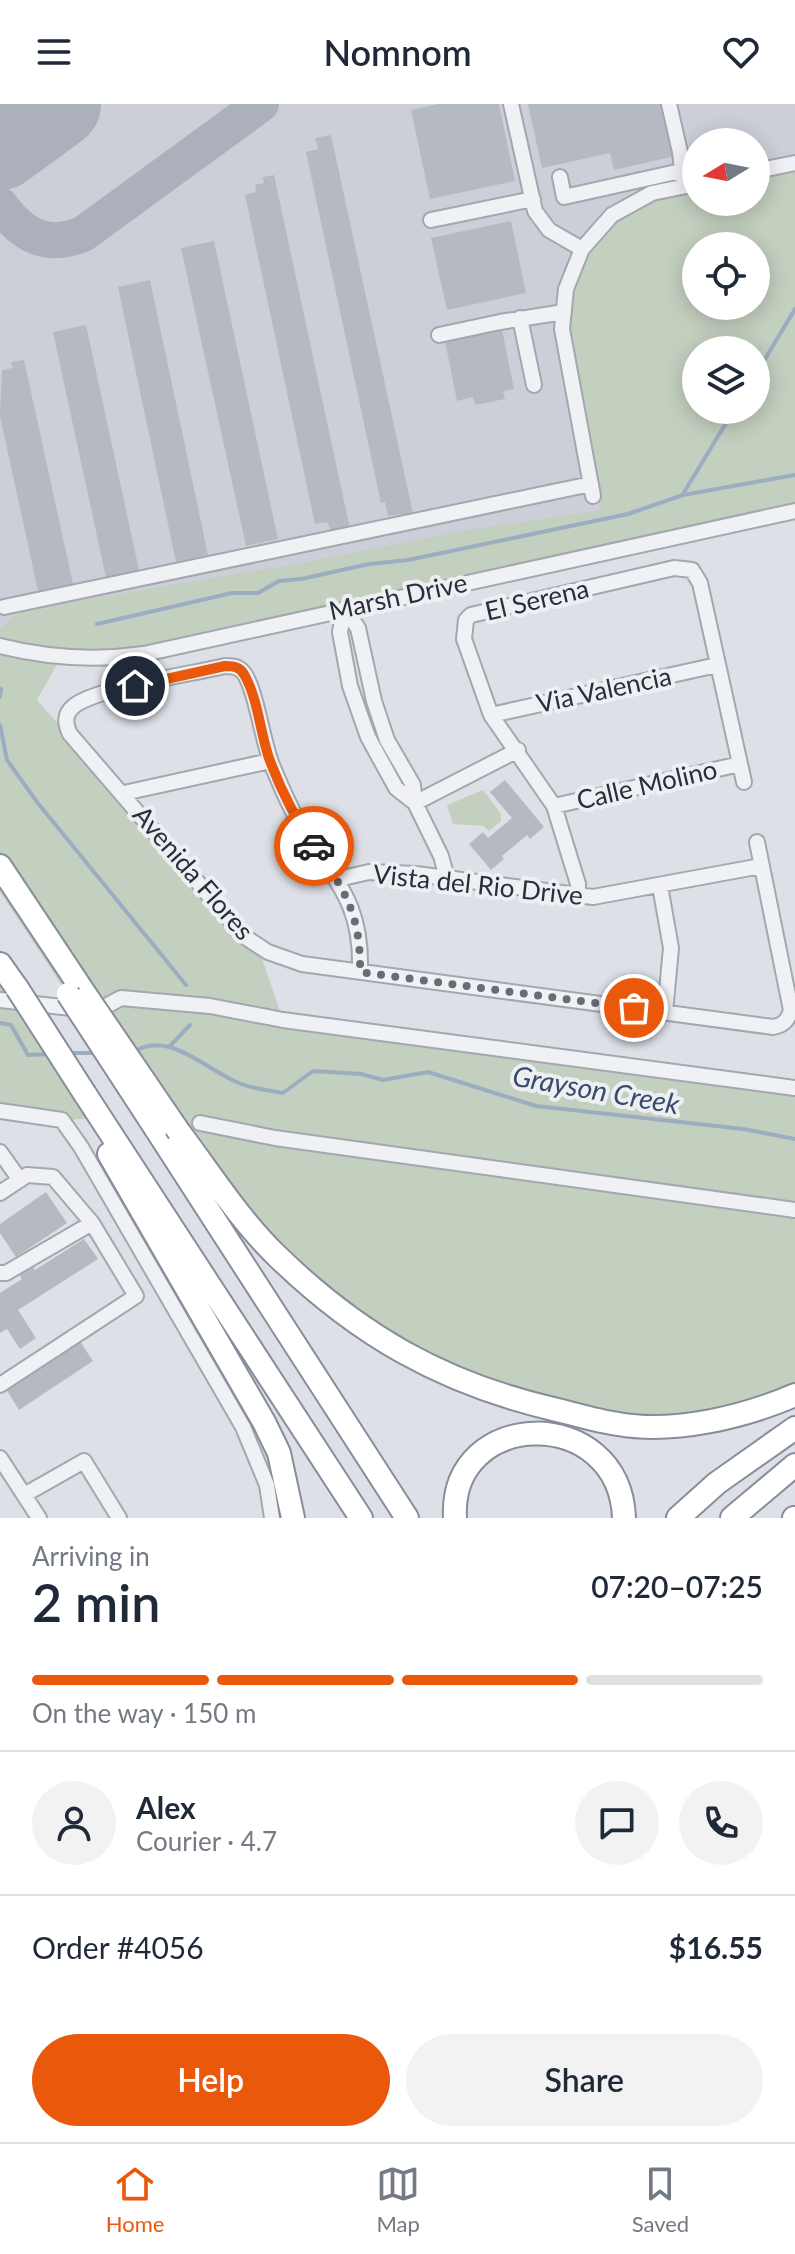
<!DOCTYPE html>
<meta charset="utf-8">
<style>
:root{--surface:#fff;--page:#f2f2f3;--text:#1f2937;--muted:#747a83;--line:#e0e1e3;--accent:#ea580c}
body{margin:0;font-family:Lato,sans-serif;background:var(--page);color:var(--text);height:100vh;display:flex;flex-direction:column;font-size:30px;white-space:nowrap}
*{box-sizing:border-box;margin:0}
p{font-size:26px;color:var(--muted)}
.icon{flex:none;width:44px;height:44px;fill:none;stroke:currentColor;stroke-width:2;stroke-linecap:round;stroke-linejoin:round}
.map{position:relative;height:1414px;overflow:hidden}
.sheet{display:flex;flex-direction:column;background:var(--surface);flex:1}
.sheet>*{flex:none}
.needle{width:52px;rotate:260deg}
.tools{position:absolute;left:682px;top:24px;display:grid;gap:16px}
.tools a{display:grid;place-items:center;width:88px;height:88px;border-radius:50%;background:var(--surface);box-shadow:0 4px 20px #0003;font-size:40px}
.pin{position:absolute;display:grid;place-items:center;width:68px;height:68px;color:#fff;margin:-34px;border:4px solid #fff;border-radius:50%;box-shadow:0 2px 8px #0007}
.courier{position:absolute;display:grid;place-items:center;width:80px;height:80px;margin:-40px;border:6px solid #ea580c;border-radius:50%;background:#fff;color:#222;box-shadow:0 2px 10px #0007}
.overview em{font-style:normal;font-weight:600}
.overview div{display:flex;flex-direction:column-reverse}
.overview{display:flex;align-items:center;justify-content:space-between;height:136px;padding:0 32px}
h1{font-size:52px;font-weight:600;line-height:60px}
.bar{display:grid;grid-template-columns:repeat(4,1fr);gap:12px 8px;align-content:center;height:96px;padding:0 32px}
.bar i{height:10px;border-radius:6px;background:var(--line)}
.bar .on{background:var(--accent)}
.bar p{grid-column:span 4}
.line{display:flex;align-items:center;gap:20px;padding:0 32px;border-top:2px solid var(--line)}
.line div{flex:1}
.round{display:grid;place-items:center;flex:none;width:84px;height:84px;border-radius:42px;background:var(--page)}
.cta{display:flex;gap:16px;margin-top:auto;padding:16px 32px}
.cta a{flex:1;height:92px;border-radius:48px;background:var(--accent);color:#fff;font-size:32px;font-weight:600;line-height:92px;text-align:center}
.cta a+a{background:var(--page);color:var(--text)}
header{display:flex;justify-content:space-between;align-items:center;height:104px;padding:0 32px;background:var(--surface);font-size:36px;font-weight:600}
.menu{display:flex;justify-content:space-around;align-items:center;height:112px;border-top:2px solid var(--line);background:var(--surface);font-size:22px;color:var(--muted)}
.menu a{display:grid;justify-items:center;gap:4px}
.menu .on{color:var(--accent)}
.map>svg:first-child{display:block}
.built{fill:#cccfd7}
.green{fill:#c3cfbf;fill-rule:evenodd}
.lines{fill:none;stroke-linecap:round;stroke-linejoin:round}
.stream{stroke:#9cadc2;stroke-width:4}
.taxiway{stroke:#abb0ba;stroke-width:36}
.runway{stroke:#abb0ba;stroke-width:90}
.building{fill:#b5b9c2}
.minor-casing{stroke:#a3a7af;stroke-width:18}
.highway-casing{stroke:#878d9b;stroke-width:26}
.minor{stroke:#f0f1f4;stroke-width:14}
.highway{stroke:#fff;stroke-width:22}
.highway-bridge-casing{stroke:#878d9b;stroke-width:26;stroke-linecap:butt}
.highway-bridge{stroke:#fff;stroke-width:22}
.done{stroke:#676c77;stroke-width:8;stroke-dasharray:0 14.4}
.route{stroke:#ea580c;stroke-width:10}
.labels{text-anchor:middle;stroke-width:8;stroke-linejoin:round;paint-order:stroke}
.street-label{font-size:26px;fill:#282e3b;stroke:#edeff3}
.water-label{font-size:28px;font-style:italic;fill:#374b6a;stroke:#edeff3}
</style>
<header><svg class="icon" aria-label="menu" viewBox="0 0 24 24"><path d="M4 6h16M4 12h16M4 18h16"/></svg>Nomnom<svg class="icon" aria-label="heart" viewBox="0 0 24 24"><path d="M12 20l-8-8c-3-5 5-10 8-4 3-6 11-1 8 4z"/></svg></header>
<div class="map">
<svg width="795" height="1414" viewBox="0 0 795 1414">
<rect width="100%" height="100%" fill="#dde0e6"/>
<path class="built" d="M 0,0 L 795,0 L 795,59 L 756,67 L 756,38 L 696,38 L 696,80 L 602,406 L 0,542 Z"/>
<path class="green" d="M 795,59 L 795,406 L 144,550 L 61,553 L 37,596 L 258,843 L 283,916 L 795,984 L 795,1291 L 673,1321 L 502,1293 L 321,1192 L 189,1073 L 0,788 L 0,525 L 20,507 L 290,461 L 475,425 L 602,406 L 593,392 L 562,225 L 582,145 L 612,111 L 696,80 L 696,98 L 756,98 L 756,67 ZM 696,142 L 756,142 L 756,202 L 696,202 ZM 696,246 L 756,246 L 756,306 L 696,306 Z
M 483,686 L 501,710 L 501,717 L 489,727 L 483,722 L 453,720 L 447,701 Z
M 0,859 L 101,1014 L 62,1016 L 0,1007 Z"/>
<g class="lines">
<path class="stream" d="M 756,270 L 795,205
M 683,390 L 734,306
M 97,520 L 232,489 L 258,489 L 279,477 L 301,475 L 369,460 L 408,456 L 628,410 L 683,391 L 795,371
M 0,593 L 1,585
M 0,621 L 7,656 L 37,698 L 186,881
M 0,919 L 11,921 L 28,951 L 50,950
M 170,942 L 190,921
M 134,948 C 169,925 207,967 239,979 C 252,985 269,986 283,989 L 313,967 L 361,970 L 383,976 L 428,968 L 536,1002 L 743,1025 L 795,1035
M 67,949 L 98,949"/>
<path class="taxiway" d="M 0,101 C 23,132 46,145 83,130 L 261,0"/>
<path class="runway" d="M 0,41 L 56,0"/>
</g>
<path class="building" d="M 439,0 L 499,0 L 515,77 L 430,95 L 411,6 Z
M 528,0 L 664,0 L 675,52 L 614,66 L 610,49 L 542,64 Z
M 331,31 L 414,414 L 401,417 L 400,410 L 388,412 L 385,398 L 381,399 L 306,48 L 318,45 L 315,34 Z
M 274,71 L 350,425 L 333,429 L 327,418 L 315,420 L 245,91 L 256,88 L 255,81 L 264,79 L 263,73 Z
M 511,117 L 526,189 L 447,206 L 431,134 Z
M 214,137 L 278,435 L 246,442 L 181,144 Z
M 150,176 L 208,451 L 176,458 L 118,183 Z
M 86,221 L 139,466 L 106,474 L 53,228 Z
M 502,226 L 514,285 L 503,287 L 505,295 L 475,301 L 473,293 L 457,297 L 445,237 Z
M 24,256 L 73,480 L 38,487 L 0,312 L 2,266 L 13,264 L 11,258 Z
M 505,676 L 544,723 L 530,735 L 527,731 L 502,752 L 504,755 L 491,766 L 469,740 L 483,728 L 488,734 L 512,714 L 490,688 Z
M 46,1088 L 67,1119 L 16,1153 L 0,1129 L 0,1120 Z
M 84,1135 L 98,1155 L 18,1206 L 36,1234 L 20,1245 L 7,1225 L 0,1229 L 0,1189 L 22,1175 L 17,1168 L 30,1159 L 35,1166 Z
M 79,1236 L 93,1257 L 19,1306 L 6,1285 Z"/>
<g class="lines">
<g class="minor-casing">
<path id="minor" d="M 511,0 L 535,107 L 549,126 L 582,145
M 669,0 L 680,48 L 683,74
M 756,67 L 795,59
M 560,73 L 564,93 L 681,67
M 431,116 L 533,95
M 520,214 L 534,281
M 439,231 L 500,218 L 564,208
M 593,392 L 562,225 L 566,185 L 582,145 L 612,111 L 652,89 L 696,80
M 4,503 L 591,380
M 344,505 L 358,524 L 374,597 L 387,636 L 413,681 L 415,699 L 396,684 L 368,633 L 350,582 L 340,528 Z
M 0,542 C 48,554 95,557 144,550 L 795,407
M 491,611 L 717,561
M 124,689 L 270,657
M 554,702 L 740,660
M 447,774 L 441,752 L 415,699 L 518,646
M 338,775 L 369,768 L 416,770 L 593,793 L 761,762
M 660,782 L 671,844 L 665,908
M 578,792 L 578,780 L 554,702 L 491,611 L 464,535 L 466,516 L 471,511 L 674,464 L 692,466 L 700,479 L 744,678
M 360,868 C 362,803 340,783 308,733 C 293,711 282,685 272,661 C 263,640 255,579 242,567 C 237,562 231,562 225,562 C 192,570 96,584 74,602 C 64,610 65,620 70,630 L 237,824 L 248,835 L 268,848 L 302,860 L 773,923 C 784,921 788,916 791,906 L 757,738
M 0,896 L 97,907 L 121,894 L 210,902 L 283,916 L 795,984
M 0,1007 L 62,1016 L 81,1043 L 243,1323 L 267,1381 L 272,1414
M 200,1019 L 275,1034 L 795,1106
M 0,1048 L 20,1076
M 0,1089 L 27,1071 L 53,1073 L 92,1119
M 0,1169 L 6,1169 L 92,1119 L 136,1192 L 0,1281
M 0,1354 L 39,1414
M 24,1391 L 84,1357 L 119,1414"/>
</g>
<g class="highway-casing">
<path id="highway" d="M 0,762 L 87,893
M 0,860 L 17,884
M 85,990 L 361,1414
M 156,1025 L 407,1414
M 179,1028 C 210,1069 239,1115 276,1151 C 358,1231 442,1279 553,1305 C 575,1310 596,1317 618,1320 C 674,1330 744,1313 795,1291
M 109,1050 L 264,1318 L 279,1349 L 293,1414
M 455,1414 C 449,1303 620,1300 624,1414
M 678,1414 L 717,1379 L 795,1324
M 732,1414 L 795,1361
M 794,1414 L 795,1414"/>
</g>
<use href="#minor" class="minor"/>
<use href="#highway" class="highway"/>
<g class="highway-bridge-casing">
<path id="highway-bridge" d="M 17,884 L 85,990
M 68,890 L 156,1025
M 87,893 L 179,1028"/>
</g>
<use href="#highway-bridge" class="highway-bridge"/>
</g>
<g class="lines">
<path class="done" d="M 314,742 C 345,786 361,811 360,868 L 634,904"/>
<path class="route" d="M 135,582 L 225,562 C 234,562 241,563 245,572 C 259,598 260,630 270,657 C 281,686 296,716 314,742"/>
</g>
<g class="labels">
<g class="street-label">
<text transform="translate(398 493) rotate(-12)" y="9">Marsh Drive</text>
<text transform="translate(537 496) rotate(-13)" y="9">El Serena</text>
<text transform="translate(604 586) rotate(-12)" y="9">Via Valencia</text>
<text transform="translate(647 681) rotate(-13)" y="9">Calle Molino</text>
<text transform="translate(193 769) rotate(49)" y="9">Avenida Flores</text>
<text transform="translate(478 781) rotate(6)" y="9">Vista del Rio Drive</text>
</g>
<g class="water-label">
<text transform="translate(596 986) rotate(10)" y="10">Grayson Creek</text>
</g>
</g>
</svg>
<div class="tools">
<a><svg class="needle" viewBox="-14 -14 28 28"><path d="M0-13l5 13h-10z" fill="#e53935"/><path d="M0 13l5-13h-10z" fill="#747a83"/></svg></a>
<a><svg class="icon" aria-label="locate" viewBox="0 0 24 24"><circle cx="12" cy="12" r="6"/><path d="M12 2v4M12 18v4M2 12h4M18 12h4"/></svg></a>
<a><svg class="icon" aria-label="layers" viewBox="0 0 24 24"><path d="M12 4l9 5-9 5-9-5zM3 14l9 5 9-5"/></svg></a>
</div>
<div class="pin" style="left:634px;top:904px;background:#ea580c"><svg class="icon" aria-label="bag" viewBox="0 0 24 24"><path d="M5 8h14l-1 12H6zM9 8a3 3 0 0 1 6 0"/></svg></div>
<div class="pin" style="left:135px;top:582px;background:#1f2937"><svg class="icon" aria-label="home" viewBox="0 0 24 24"><path d="M3 11l9-7 9 7M6 9v11h12V9"/></svg></div>
<div class="courier" style="left:314px;top:742px"><svg class="icon" aria-label="car" viewBox="0 0 24 24"><path d="M5 17H2v-5l4-1 3-4h7l3 4 3 1v5h-3M9 17h6M6 11h13"/><circle cx="7" cy="17" r="2"/><circle cx="17" cy="17" r="2"/></svg></div>
</div>
<section class="sheet">
<div class="overview"><div><h1>2 min</h1><p>Arriving in</p></div><em>07:20–07:25</em></div>
<div class="bar"><i class="on"></i><i class="on"></i><i class="on"></i><i></i><p>On the way · 150 m</p></div>
<div class="line" style="height:144px"><a class="round"><svg class="icon" aria-label="person" viewBox="0 0 24 24"><circle cx="12" cy="8" r="4"/><path d="M4 21q1-7 8-7t8 7"/></svg></a><div><b>Alex</b><p>Courier · 4.7</p></div><a class="round"><svg class="icon" aria-label="chat" viewBox="0 0 24 24"><path d="M4 5h16v11H9l-5 4z"/></svg></a><a class="round"><svg class="icon" aria-label="phone" viewBox="0 0 24 24"><path d="M5 4h4l2 5-3 2q2 4 5 5l2-3 5 2v4C11 20 4 13 5 4z"/></svg></a></div>
<div class="line" style="height:104px"><div>Order #4056</div><b>$16.55</b></div>
<div class="cta"><a>Help</a><a>Share</a></div>
</section>
<nav class="menu">
<a class="on"><svg class="icon" aria-label="home" viewBox="0 0 24 24"><path d="M3 11l9-7 9 7M6 9v11h12V9"/></svg>Home</a>
<a><svg class="icon" aria-label="map" viewBox="0 0 24 24"><path d="M3 6l6-2 6 2 6-2v14l-6 2-6-2-6 2zM9 4v14M15 6v14"/></svg>Map</a>
<a><svg class="icon" aria-label="saved" viewBox="0 0 24 24"><path d="M7 4h10v16l-5-4-5 4z"/></svg>Saved</a>
</nav>
